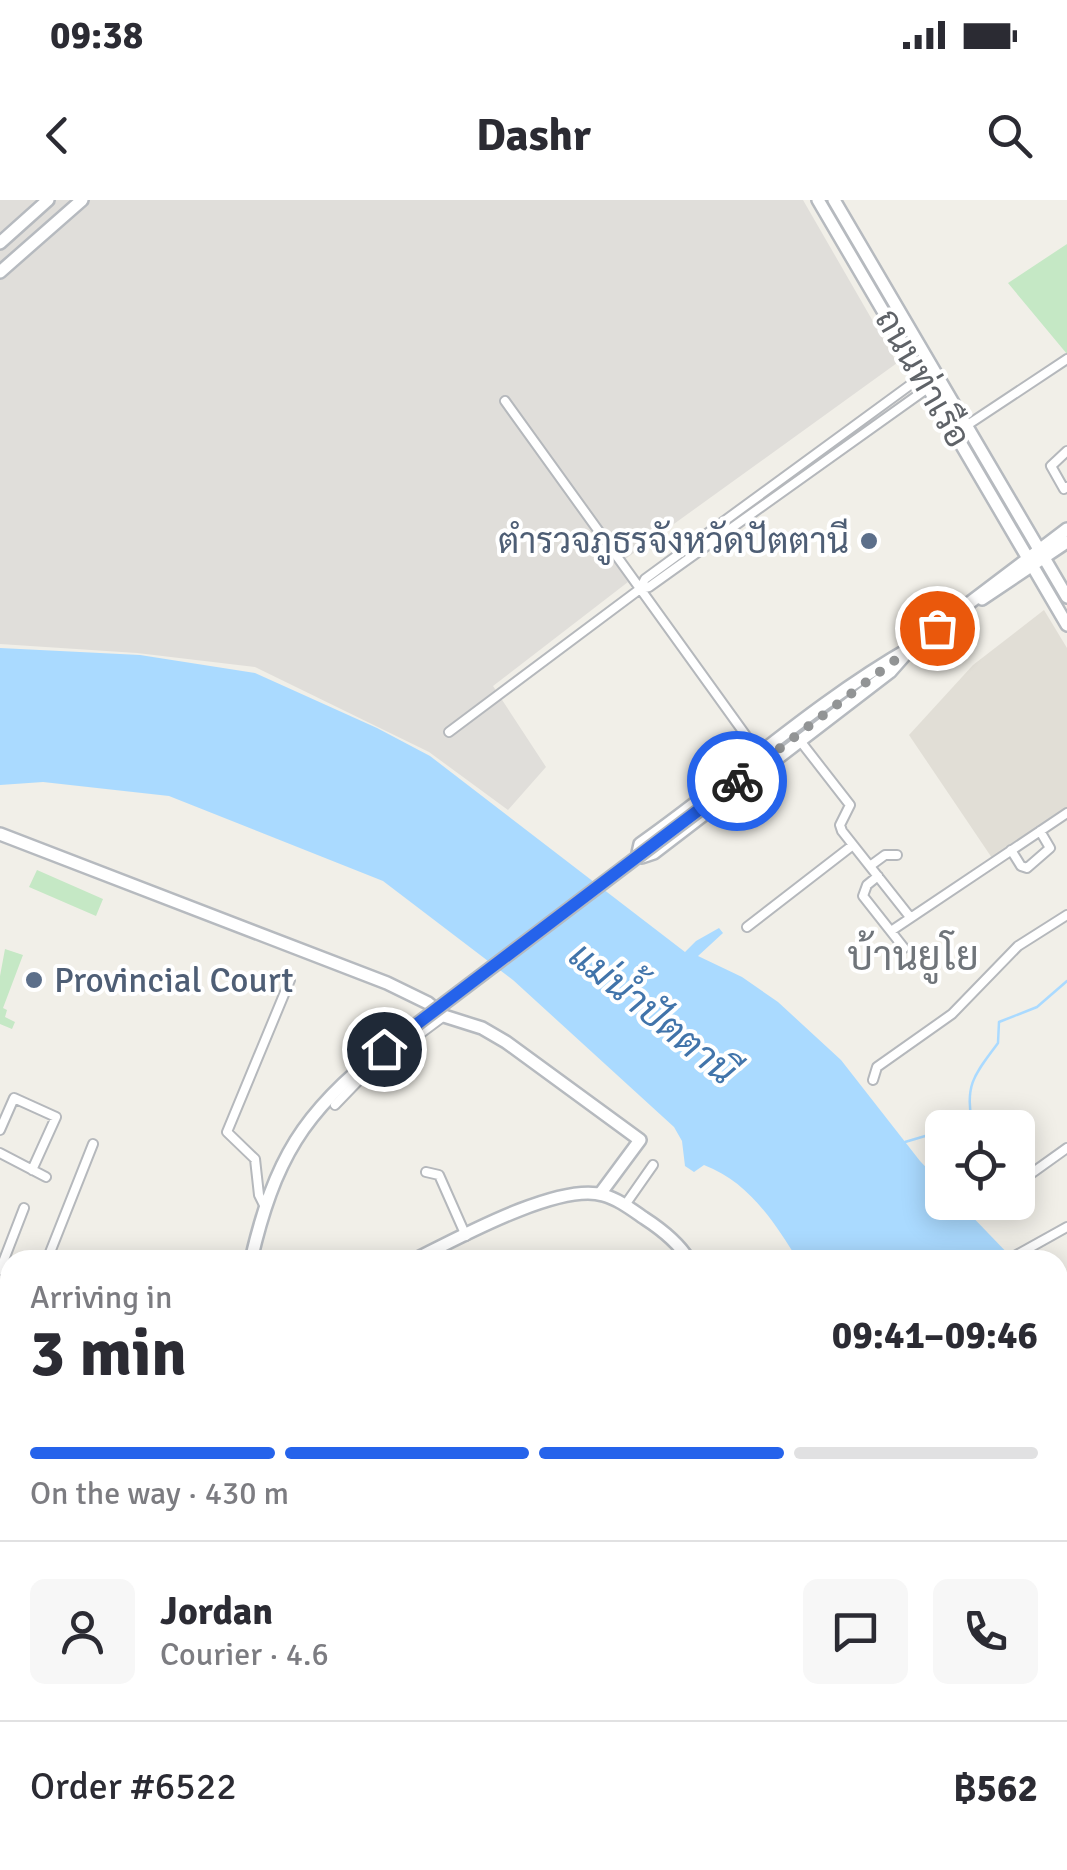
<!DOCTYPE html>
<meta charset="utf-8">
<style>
:root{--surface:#fff;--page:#f7f7f7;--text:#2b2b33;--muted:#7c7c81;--line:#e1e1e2;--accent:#2563eb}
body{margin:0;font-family:Signika,Sarabun,sans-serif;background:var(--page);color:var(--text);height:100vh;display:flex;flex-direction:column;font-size:38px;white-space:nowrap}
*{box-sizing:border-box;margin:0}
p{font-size:32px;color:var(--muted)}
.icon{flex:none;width:55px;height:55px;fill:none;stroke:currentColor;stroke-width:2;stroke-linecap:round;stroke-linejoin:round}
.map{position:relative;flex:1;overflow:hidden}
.drawer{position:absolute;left:0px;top:1050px;width:1068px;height:620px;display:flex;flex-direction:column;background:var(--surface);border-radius:30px 30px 0 0;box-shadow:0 5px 25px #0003}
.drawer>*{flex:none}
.controls{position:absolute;left:925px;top:910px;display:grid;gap:20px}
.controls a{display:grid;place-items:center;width:110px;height:110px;border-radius:15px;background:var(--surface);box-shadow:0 5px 25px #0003;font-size:50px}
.pin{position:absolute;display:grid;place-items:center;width:85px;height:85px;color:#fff;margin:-42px;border:5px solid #fff;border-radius:50%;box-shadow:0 2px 10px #0007}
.courier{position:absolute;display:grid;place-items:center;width:100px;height:100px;margin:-50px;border:8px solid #2563eb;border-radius:50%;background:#fff;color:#222;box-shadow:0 2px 12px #0007}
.headline em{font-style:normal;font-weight:700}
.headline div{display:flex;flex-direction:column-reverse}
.headline{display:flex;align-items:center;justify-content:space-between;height:170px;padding:0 30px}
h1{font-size:65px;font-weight:700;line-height:75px}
.bar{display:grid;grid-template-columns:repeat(4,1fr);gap:15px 10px;align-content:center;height:120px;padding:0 30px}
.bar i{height:12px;border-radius:8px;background:var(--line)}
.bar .current{background:var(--accent)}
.bar p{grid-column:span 4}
.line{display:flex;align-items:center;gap:25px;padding:0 30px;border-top:2px solid var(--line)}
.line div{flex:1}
.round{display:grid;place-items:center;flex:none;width:105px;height:105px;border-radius:15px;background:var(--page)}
.status{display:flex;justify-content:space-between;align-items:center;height:70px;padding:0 50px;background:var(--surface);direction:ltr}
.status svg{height:28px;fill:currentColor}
header{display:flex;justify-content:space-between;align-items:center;height:130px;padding:0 30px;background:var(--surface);font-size:45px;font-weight:700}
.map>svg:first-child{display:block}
.industrial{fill:#e0deda}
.education{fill:#e1ded6}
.green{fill:#c5e8c5}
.water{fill:#aadaff}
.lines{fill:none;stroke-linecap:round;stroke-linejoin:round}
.stream{stroke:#aadaff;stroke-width:2.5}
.street-casing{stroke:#b5b8bc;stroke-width:12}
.secondary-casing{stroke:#b6babf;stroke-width:16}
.street{stroke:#fff;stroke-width:8}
.secondary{stroke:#fff;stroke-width:11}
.secondary-bridge-casing{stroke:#b6babf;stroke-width:16;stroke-linecap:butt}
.secondary-bridge{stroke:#fff;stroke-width:11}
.done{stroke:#929495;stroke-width:10;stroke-dasharray:0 18}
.route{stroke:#2563eb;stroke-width:12}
.service-dot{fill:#5c6f8a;stroke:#fff;stroke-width:4}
.labels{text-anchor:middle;stroke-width:8;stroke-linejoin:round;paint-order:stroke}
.street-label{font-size:35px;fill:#5f6368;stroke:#fff}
.service-label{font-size:35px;fill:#4e5e75;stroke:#fff;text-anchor:end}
.water-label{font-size:38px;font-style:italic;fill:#4174aa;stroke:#fff}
.quarter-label{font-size:40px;fill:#70757a;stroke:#fff}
</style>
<div class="status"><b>09:38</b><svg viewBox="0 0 49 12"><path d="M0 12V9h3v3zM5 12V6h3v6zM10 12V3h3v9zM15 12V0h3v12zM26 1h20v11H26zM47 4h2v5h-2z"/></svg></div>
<header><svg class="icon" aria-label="back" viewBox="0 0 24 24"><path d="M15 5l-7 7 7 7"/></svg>Dashr<svg class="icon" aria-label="search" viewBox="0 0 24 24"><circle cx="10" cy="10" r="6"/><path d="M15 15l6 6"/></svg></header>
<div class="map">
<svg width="1067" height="1670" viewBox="0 0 1067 1670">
<rect width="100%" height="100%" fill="#f1efe8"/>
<path class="industrial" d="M 0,0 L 803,0 L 897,163 L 617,365 L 628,382 L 493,486 L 546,567 L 508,610 L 429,552 L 255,467 L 137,453 L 0,444 Z"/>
<path class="education" d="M 1044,410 L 1067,448 L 1067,609 L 992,658 L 909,535 L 973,465 Z"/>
<path class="green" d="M 1067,44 L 1067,154 L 1008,83 Z
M 37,670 L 103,699 L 96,716 L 29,687 Z
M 5,749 L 23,755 L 3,808 L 7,810 L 5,817 L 15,822 L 12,829 L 0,824 L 0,776 Z"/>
<path class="water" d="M 0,448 L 140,455 L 255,473 L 377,528 L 430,556 L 685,752 L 696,741 L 719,728 L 723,733 L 698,756 L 742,777 L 778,802 L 841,860 L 920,961 L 942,984 L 942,1002 L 966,1003 L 962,1006 L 1014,1060 L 798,1060 C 774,1022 749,982 704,965 L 694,972 L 685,966 L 682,941 L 674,927 L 513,780 L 383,681 L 169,596 L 43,582 L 0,585 Z
M 1058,1108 L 1067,1120 L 1067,1342 L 1058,1328 L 1060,1316 L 1058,1311 Z"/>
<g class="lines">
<path class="stream" d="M 955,928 L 972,922 C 964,883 977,872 998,843 L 999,822 L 1037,807 L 1067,781
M 905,942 L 942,931"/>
<g class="street-casing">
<path id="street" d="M 505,201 L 752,544
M 966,226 L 1067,159
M 1067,251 L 1051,266 L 1064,289 L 1067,287
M 640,389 L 645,379 L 932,169
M 449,532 L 640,389 L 649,387 L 939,180
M 801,542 L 850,605 L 840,625 L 842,631 L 910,717
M 1011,650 L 1021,666 L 1027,668 L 1050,648 L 1040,631
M 870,666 L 885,655 L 897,655
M 878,676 L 867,685 L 863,696 L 904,748
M 747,727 L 853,645
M 891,731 L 1067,613
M 873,880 L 877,867 L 952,814 L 1018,746 L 1067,715
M 335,905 L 362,877 L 444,816
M 0,930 L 14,898 L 56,917 L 32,970
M 0,953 L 46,977
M 426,972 L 439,975 L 466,1036
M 1018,983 L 1067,948
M 264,1005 L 259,995 L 255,959 L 227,932 L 290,780
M 625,1005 L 653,965
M 982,1007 L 988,1002
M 1013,1057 L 1067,1027
M 47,1060 L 93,944
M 0,1070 L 24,1008
M 1058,1428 L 1067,1422
M 1058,1468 L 1067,1479
M 0,1482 L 10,1486
M 0,1593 L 10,1604
M 1058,1596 L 1067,1598
M 0,1645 L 10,1606
M 1058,1659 L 1066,1670
M 130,1660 L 155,1670
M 434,1660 L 441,1665
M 655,1660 L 664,1670
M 833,1660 L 842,1668
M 316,1669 L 319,1660
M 400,1670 L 404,1660
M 764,1670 L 774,1660
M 925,1670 L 930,1660
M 973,1670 L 980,1660"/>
</g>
<g class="secondary-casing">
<path id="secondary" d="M 818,0 L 1067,425
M 834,0 L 1067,397
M 0,43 L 48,0
M 0,72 L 82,0
M 982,399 L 1067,342
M 912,447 L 890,472 L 654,653 L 642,657 L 638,653 L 640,644 C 731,580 815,502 912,447 Z
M 906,451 L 1067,329
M 0,634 L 387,783 L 428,803 L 444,816 L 482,828 L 506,842 L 640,940 L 600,994
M 251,1060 C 274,961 303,911 384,849
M 414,1060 C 456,1039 559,982 603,995 C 618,999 631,1009 644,1018 C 661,1029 678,1042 689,1060
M 0,1106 L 10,1115
M 889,1660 L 892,1670
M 903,1660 L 907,1670
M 191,1670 L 193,1660"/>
</g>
<use href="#street" class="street"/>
<use href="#secondary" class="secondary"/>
<g class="secondary-bridge-casing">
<path id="secondary-bridge" d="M 384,849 L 764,561"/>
</g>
<use href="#secondary-bridge" class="secondary-bridge"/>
</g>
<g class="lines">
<path class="done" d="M 737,581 L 937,428"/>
<path class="route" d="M 384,849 L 737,581"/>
</g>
<g class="service-dot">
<circle cx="869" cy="341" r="10"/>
<circle cx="34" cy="780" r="10"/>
</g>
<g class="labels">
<g class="street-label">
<text transform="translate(923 178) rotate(60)" y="12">ถนนท่าเรือ</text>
</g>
<g class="service-label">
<text x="849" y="353">ตำรวจภูธรจังหวัดปัตตานี</text>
<text x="54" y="792" text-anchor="start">Provincial Court</text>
</g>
<g class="water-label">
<text transform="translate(653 813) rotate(39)" y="13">แม่น้ำปัตตานี</text>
</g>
<g class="quarter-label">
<text x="913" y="770">บ้านยูโย</text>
</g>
</g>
</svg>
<div class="controls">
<a><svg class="icon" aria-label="locate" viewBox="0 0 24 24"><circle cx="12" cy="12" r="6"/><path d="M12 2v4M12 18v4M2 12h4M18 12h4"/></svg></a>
</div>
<div class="pin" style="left:937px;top:428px;background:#ea580c"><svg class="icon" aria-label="bag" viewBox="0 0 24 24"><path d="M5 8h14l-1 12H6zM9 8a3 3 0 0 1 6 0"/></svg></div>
<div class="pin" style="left:384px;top:849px;background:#1f2937"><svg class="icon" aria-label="home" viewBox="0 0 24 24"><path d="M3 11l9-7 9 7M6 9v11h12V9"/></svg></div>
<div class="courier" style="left:737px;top:581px"><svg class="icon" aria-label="bike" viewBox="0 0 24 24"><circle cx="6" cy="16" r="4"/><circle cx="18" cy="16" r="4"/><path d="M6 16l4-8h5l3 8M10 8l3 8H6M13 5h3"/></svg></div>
<section class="drawer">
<div class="headline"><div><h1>3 min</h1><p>Arriving in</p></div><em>09:41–09:46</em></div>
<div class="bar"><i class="current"></i><i class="current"></i><i class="current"></i><i></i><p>On the way · 430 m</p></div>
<div class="line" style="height:180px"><a class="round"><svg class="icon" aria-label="person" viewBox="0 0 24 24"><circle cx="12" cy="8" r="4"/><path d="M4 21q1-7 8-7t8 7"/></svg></a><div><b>Jordan</b><p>Courier · 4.6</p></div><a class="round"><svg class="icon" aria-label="chat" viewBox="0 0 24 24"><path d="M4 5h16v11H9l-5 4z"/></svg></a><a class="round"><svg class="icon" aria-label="phone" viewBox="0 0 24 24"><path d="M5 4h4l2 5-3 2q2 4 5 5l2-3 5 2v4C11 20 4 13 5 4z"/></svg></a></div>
<div class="line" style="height:130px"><div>Order #6522</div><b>฿562</b></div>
</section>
</div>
